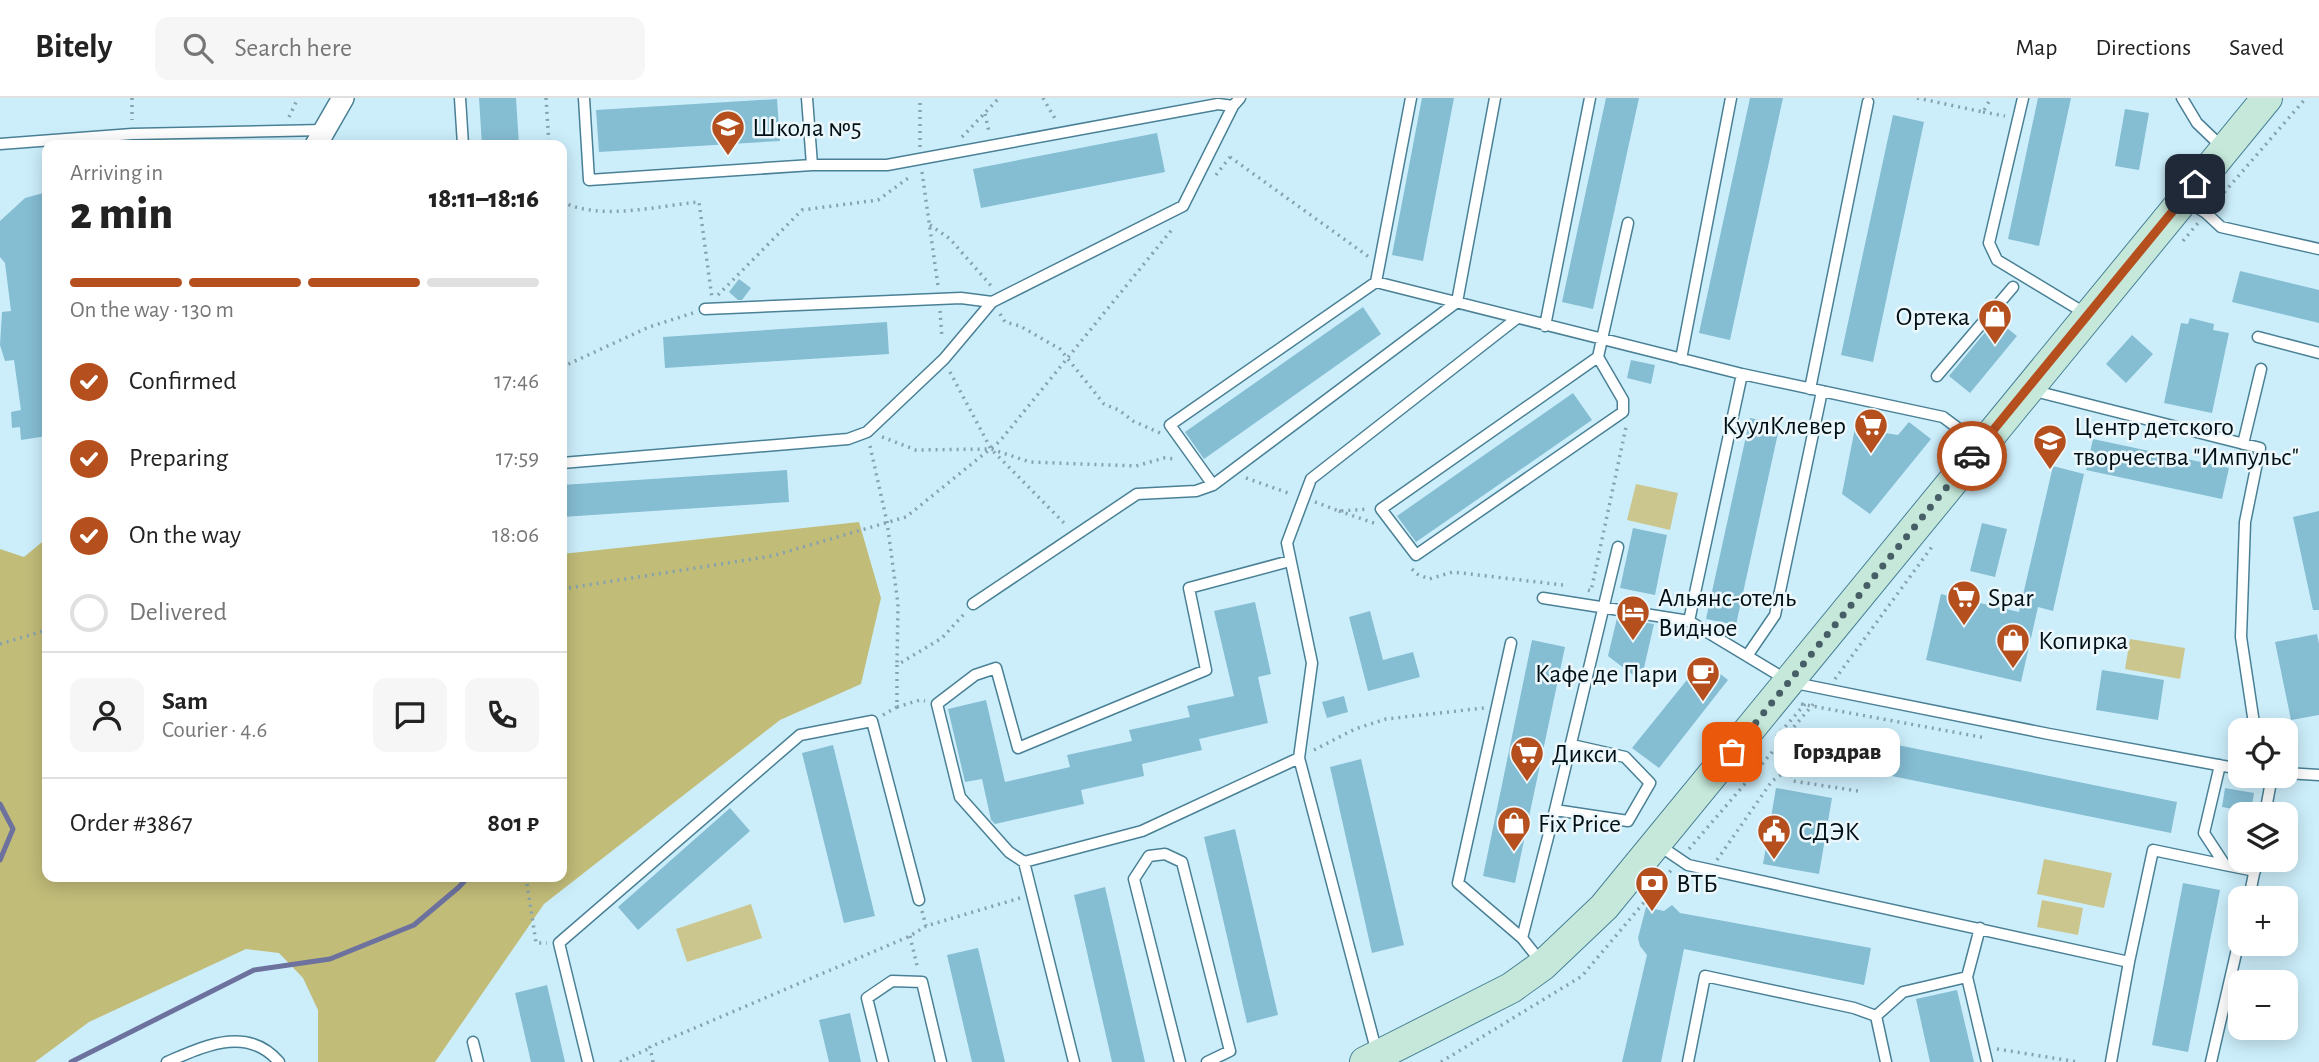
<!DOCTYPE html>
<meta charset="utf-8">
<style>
:root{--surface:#fff;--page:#f6f6f6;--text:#222;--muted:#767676;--line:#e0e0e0;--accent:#b5501e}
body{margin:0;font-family:"Alegreya Sans",sans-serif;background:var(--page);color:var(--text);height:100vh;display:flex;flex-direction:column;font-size:26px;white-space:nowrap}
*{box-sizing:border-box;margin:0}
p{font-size:23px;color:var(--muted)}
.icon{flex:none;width:38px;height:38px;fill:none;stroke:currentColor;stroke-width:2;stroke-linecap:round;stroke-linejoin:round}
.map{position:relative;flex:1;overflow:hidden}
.panel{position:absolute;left:42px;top:42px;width:525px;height:742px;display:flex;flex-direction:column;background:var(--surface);border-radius:14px;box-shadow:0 4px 18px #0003}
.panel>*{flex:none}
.controls{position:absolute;left:2228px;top:620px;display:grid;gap:14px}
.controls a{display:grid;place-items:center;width:70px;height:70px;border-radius:14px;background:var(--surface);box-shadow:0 4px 18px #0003;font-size:35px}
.pin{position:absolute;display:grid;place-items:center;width:60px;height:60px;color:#fff;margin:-30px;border-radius:14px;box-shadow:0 4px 10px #0006}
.courier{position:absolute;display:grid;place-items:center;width:70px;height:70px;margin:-35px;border:5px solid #b5501e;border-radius:50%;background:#fff;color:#222;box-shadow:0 2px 9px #0007}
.bubble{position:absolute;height:49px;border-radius:14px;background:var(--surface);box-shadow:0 4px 18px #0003;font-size:23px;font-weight:800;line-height:49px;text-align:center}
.head em{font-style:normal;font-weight:800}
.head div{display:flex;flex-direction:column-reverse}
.head{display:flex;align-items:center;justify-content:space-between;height:119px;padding:0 28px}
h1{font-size:46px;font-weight:800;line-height:52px}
.bar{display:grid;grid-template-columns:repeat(4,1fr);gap:10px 7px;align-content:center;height:84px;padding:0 28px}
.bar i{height:9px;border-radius:5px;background:var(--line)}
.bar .selected{background:var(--accent)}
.bar p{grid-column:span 4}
.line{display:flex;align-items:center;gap:18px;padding:0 28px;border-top:2px solid var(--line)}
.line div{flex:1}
.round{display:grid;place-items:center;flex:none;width:74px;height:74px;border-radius:14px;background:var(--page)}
ol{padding:0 28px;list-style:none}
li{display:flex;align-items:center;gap:21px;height:77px}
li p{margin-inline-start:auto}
li .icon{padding:7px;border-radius:50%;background:var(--accent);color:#fff;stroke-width:4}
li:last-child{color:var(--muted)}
li i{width:38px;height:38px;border:4px solid var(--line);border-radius:50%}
header{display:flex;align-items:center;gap:42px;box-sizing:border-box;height:98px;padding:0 35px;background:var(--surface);border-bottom:2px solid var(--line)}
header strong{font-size:33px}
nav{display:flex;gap:38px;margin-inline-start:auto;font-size:24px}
.search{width:490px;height:63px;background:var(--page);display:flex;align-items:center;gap:18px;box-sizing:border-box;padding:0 24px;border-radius:14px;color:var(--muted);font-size:26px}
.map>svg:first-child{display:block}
.green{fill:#cbc68e}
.forest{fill:#c2bc79}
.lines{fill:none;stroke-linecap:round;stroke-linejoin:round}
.stream{stroke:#6c719e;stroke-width:5}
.building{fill:#85bdd3}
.service-casing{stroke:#4a8095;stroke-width:13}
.minor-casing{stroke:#4a8095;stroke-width:24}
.secondary-casing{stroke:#4a8095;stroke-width:32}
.path{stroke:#86a2ad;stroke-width:3.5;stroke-dasharray:2 5;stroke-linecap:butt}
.service{stroke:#fff;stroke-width:10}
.minor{stroke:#fff;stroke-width:21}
.secondary{stroke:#c5e8da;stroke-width:30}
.done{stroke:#475e67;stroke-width:7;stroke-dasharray:0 12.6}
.route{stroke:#b5501e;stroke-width:9}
.labels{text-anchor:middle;stroke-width:5;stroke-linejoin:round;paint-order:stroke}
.poi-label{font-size:26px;fill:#001017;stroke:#ecf7fb;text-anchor:start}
</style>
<header>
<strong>Bitely</strong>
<div class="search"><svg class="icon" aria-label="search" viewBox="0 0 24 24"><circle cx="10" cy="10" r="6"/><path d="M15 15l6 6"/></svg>Search here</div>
<nav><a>Map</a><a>Directions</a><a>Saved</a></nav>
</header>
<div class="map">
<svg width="2319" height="964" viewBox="0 0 2319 964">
<rect width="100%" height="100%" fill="#cceefb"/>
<path class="green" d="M 1636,386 L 1678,395 L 1670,432 L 1627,422 Z
M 2130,541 L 2185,550 L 2180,581 L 2125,571 Z
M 2044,761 L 2112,775 L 2104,810 L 2037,796 Z
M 2042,802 L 2083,810 L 2078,837 L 2037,829 Z
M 751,806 L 762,840 L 687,864 L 676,831 Z"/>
<path class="forest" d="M 859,424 L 881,500 L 861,586 L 780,622 L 544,806 L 435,964 L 318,964 L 318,912 L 303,880 L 279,855 L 246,851 L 89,924 L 35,964 L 0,964 L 0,451 L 24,459 L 47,440 L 47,779 L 562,779 L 562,456 Z"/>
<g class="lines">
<path class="stream" d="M 0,706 L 13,731 L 0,762
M 71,964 L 254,872 L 330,861 L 414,827 L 459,789 L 468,779"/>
</g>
<path class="building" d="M 479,0 L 516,0 L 519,47 L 482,47 Z
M 1422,0 L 1454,0 L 1423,163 L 1392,157 Z
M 1606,0 L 1639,0 L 1593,211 L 1562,204 Z
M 1750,0 L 1783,0 L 1730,242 L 1699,235 Z
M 2038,0 L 2071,0 L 2039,148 L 2008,141 Z
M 777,1 L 780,43 L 599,54 L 596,12 Z
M 2125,11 L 2149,15 L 2139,72 L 2115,68 Z
M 1893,17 L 1924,24 L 1873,264 L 1841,257 Z
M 1157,35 L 1165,74 L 981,110 L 973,71 Z
M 47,94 L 47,338 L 21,342 L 20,329 L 12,330 L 11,314 L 21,312 L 14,262 L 5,263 L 0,247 L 2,214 L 11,213 L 5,165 L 0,159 L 0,123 L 25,100 Z
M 2240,173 L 2319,192 L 2319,225 L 2232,204 Z
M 739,181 L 751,190 L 742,202 L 738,202 L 729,194 Z
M 1363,209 L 1381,236 L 1204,361 L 1185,334 Z
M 2190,220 L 2214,226 L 2213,232 L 2229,235 L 2212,315 L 2164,305 L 2181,225 L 2188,226 Z
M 1996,221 L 2017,238 L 1970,295 L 1949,278 Z
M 887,224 L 889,256 L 665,270 L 663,239 Z
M 2132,237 L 2153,256 L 2126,285 L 2106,266 Z
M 1631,262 L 1655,267 L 1651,286 L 1627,280 Z
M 1573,295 L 1592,322 L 1416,444 L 1397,418 Z
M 1750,320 L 1780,326 L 1736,527 L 1706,521 Z
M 1909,324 L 1931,341 L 1870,416 L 1842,396 L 1855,330 L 1898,337 Z
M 2093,341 L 2229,370 L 2222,401 L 2086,372 Z
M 2053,368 L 2084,376 L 2053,513 L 2038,509 L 2021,584 L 1926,562 L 1941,496 L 2019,514 Z
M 787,372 L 789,404 L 562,419 L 562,387 Z
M 2319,413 L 2319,512 L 2313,512 L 2293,419 Z
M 1982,425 L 2007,431 L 1995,479 L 1970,473 Z
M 1633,430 L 1667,437 L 1655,497 L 1620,490 Z
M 1255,504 L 1271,576 L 1258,579 L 1268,625 L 1199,641 L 1202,652 L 1142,666 L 1144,678 L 1081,692 L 1084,706 L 995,726 L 991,722 L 982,681 L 965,684 L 948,611 L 986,602 L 1005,684 L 1070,669 L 1067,657 L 1132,643 L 1129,632 L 1190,619 L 1187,608 L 1234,598 L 1214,513 Z
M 1370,513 L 1383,562 L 1413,554 L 1420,579 L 1368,593 L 1349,519 Z
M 1617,520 L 1654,526 L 1641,583 L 1608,558 Z
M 2317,536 L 2319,546 L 2319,617 L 2291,622 L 2275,544 Z
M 1532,542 L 1565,549 L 1515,785 L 1483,778 Z
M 1703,562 L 1728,582 L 1659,670 L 1632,650 Z
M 2102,572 L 2164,582 L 2158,622 L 2096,612 Z
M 1344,598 L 1348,614 L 1327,620 L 1322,604 Z
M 1834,634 L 2177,704 L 2171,735 L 1828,665 Z
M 833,647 L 875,818 L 844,825 L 802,655 Z
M 1361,661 L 1404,847 L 1372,855 L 1330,669 Z
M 1776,690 L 1832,700 L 1819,776 L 1763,766 Z
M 2225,690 L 2254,695 L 2251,714 L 2222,709 Z
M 730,710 L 750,733 L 638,832 L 618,809 Z
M 1235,731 L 1278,917 L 1247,925 L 1204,739 Z
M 2183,785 L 2220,792 L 2188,954 L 2152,947 Z
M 1105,789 L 1145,964 L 1112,964 L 1074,797 Z
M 1672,807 L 1680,815 L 1871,850 L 1864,887 L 1684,851 L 1661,964 L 1622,964 L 1647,857 L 1640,848 L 1638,840 L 1646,809 L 1664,813 Z
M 978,850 L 1005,964 L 972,964 L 947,857 Z
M 547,887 L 565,964 L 531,964 L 515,895 Z
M 1957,892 L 1974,964 L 1930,964 L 1916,901 Z
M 850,915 L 861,964 L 829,964 L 819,922 Z"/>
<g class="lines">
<g class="service-casing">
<path id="service" d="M 460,0 L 463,47
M 584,0 L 589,82 L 812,67 L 887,67 L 1218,6 L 1233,8
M 807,0 L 812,67
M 2023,0 L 1989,145 L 1997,162 L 2088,217
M 2182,0 L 2197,25 L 2222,49
M 0,46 L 132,36 L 324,32
M 2185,102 L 2206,115 L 2221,129 L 2319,151
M 1376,184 L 1411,0
M 705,211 L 961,200 L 992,204
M 1545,228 L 1590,0
M 2258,239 L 2319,255
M 1598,259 L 1381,411 L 1416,457 L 1623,314 L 1623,302 L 1598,259 L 1628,125
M 1681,261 L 1731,0
M 1937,278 L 2013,189
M 1810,291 L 1868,4
M 2031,292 L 2260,350 L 2245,424 L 2241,539 L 2255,632
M 2243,346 L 2261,271
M 562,365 L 848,341 L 867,334 L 944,261 L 992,204 L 1183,108 L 1233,8 L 1240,0
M 1213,387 L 1170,327 L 1376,184 L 1742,276 L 1943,319 L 1979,346
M 1543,500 L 1689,523 L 1790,584 L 2049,636 L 2240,671
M 973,506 L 1137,396 L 1196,393 L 1213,387 L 1457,204 L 1495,0
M 1689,523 L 1742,276
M 1511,545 L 1458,785 L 1522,840 L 1541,864
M 1747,558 L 1775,517 L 1822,293
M 1572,647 L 1625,659 L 1650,685 L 1628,723 L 1555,712 L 1618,449
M 1299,660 L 1377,955
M 2286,675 L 2319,677
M 2264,677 L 2270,689 L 2265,716
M 1657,746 L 1688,767 L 2129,864 L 2153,752 L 2225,767 L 2204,735 L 2220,667
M 1024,764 L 1009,754 L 960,699 L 937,606 L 975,577 L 996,570 L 1018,650 L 1206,572 L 1189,490 L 1290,463
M 2225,767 L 2255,773
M 2249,800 L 2257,761
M 1980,830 L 1967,879 L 1987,964
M 1522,840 L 1555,712
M 1876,918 L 1903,894 L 1967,879
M 1876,918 L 1886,964
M 473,944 L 478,964
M 167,964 C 205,948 247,927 279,964
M 588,964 L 559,845 L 800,637 L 872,623 L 919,802
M 883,964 L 867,900 L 892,883 L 922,884 L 941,964
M 1074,964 L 1024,764 L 1142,733 L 1299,660 L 1312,565 L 1287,445 L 1311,381 L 1516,221
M 1180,964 L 1134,781 L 1149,758 L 1165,756 L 1182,764 L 1230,953 L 1207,964
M 1688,964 L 1705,878 L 1854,910 L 1876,918
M 2111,964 L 2129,864
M 2211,964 L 2240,838"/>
</g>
<g class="minor-casing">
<path id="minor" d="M 316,47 L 343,0"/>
</g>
<g class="secondary-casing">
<path id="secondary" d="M 1365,964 L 1511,890 L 1543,867 L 1604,809 L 2267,0"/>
</g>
<path class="path" d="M 132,0 L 132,22
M 546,0 L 549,47
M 1043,0 L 1057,24
M 1917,0 L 1983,14 L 1991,0
M 1983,14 L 2005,18
M 985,16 L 989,34
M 289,19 L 298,0
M 962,39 L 999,0
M 920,49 L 920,0
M 1230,59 L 1369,159
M 922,74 L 938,188
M 1216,77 L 1230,59
M 562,104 C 603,123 655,108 699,104 L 712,200
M 2215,105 L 2306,0
M 930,127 L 950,141 L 993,190
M 2183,143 L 2198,125
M 718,197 L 802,112 L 878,102 L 911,78
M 940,213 L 942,240
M 1000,216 L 1005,224 L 1020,228 L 1060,251 L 1104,306 L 1119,312 L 1133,323 L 1160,335
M 562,269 L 649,229 L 693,215
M 950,274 L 991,351 L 1067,428
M 882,339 L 916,352 L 991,351 L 1030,364 L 1136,368 L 1164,360 L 1177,361
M 870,348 L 887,424 L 898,506 L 897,567
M 1246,380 L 1291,396
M 1315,404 L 1339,413 L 1369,411
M 1339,413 L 1374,425
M 1412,471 L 1417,476 L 1429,481 L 1453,474 L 1563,487
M 562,491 L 772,458 L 906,419 L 1000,343 L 1174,129
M 1588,492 L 1591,493 L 1626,329
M 0,546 L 47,532
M 1835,581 L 1934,446
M 1801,606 L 1986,640
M 1805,606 L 1777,638 L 1793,683 L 1858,693
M 897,609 L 920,602 L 925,603
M 883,617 L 897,609 L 897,567 L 942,540 L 964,516
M 1314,652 L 1355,631 L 1386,621 L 1484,610
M 1689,751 L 1816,603
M 1717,762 L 1772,683 L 1789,671
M 526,779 L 536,845 L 547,845
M 922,813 L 926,828
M 910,838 L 918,872
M 1997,951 L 2078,964
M 620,964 L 650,950
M 653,964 L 650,949 L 910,838 L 926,828 L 1020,800
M 1441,964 L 1582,878 L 1673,770"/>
<use href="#service" class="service"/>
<use href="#minor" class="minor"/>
<use href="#secondary" class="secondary"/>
</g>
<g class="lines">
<path class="done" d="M 1732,654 L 1972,358"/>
<path class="route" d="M 1972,358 L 2195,86"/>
</g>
<defs>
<g id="school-pin" transform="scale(1.75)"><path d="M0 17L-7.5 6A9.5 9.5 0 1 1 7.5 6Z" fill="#b5501e" stroke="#ecf7fb"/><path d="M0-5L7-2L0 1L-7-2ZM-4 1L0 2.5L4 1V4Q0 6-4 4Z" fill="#fff"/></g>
<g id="shop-pin" transform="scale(1.75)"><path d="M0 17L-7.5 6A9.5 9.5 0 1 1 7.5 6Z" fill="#b5501e" stroke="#ecf7fb"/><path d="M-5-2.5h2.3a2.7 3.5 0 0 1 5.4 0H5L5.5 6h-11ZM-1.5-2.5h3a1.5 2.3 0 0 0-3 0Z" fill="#fff"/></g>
<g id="supermarket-pin" transform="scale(1.75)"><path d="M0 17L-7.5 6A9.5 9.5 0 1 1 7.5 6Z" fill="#b5501e" stroke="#ecf7fb"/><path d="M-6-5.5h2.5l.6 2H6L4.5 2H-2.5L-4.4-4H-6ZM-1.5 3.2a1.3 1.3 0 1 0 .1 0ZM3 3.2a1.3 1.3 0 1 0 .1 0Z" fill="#fff"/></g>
<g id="hotel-pin" transform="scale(1.75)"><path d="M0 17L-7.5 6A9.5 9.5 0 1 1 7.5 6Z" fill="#b5501e" stroke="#ecf7fb"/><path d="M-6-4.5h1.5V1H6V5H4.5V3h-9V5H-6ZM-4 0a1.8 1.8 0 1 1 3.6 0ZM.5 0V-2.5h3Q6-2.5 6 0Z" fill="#fff"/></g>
<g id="cafe-pin" transform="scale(1.75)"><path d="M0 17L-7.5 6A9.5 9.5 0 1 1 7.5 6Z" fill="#b5501e" stroke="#ecf7fb"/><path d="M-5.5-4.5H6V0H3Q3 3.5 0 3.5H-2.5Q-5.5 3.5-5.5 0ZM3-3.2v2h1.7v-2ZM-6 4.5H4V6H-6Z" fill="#fff"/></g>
<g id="civic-pin" transform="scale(1.75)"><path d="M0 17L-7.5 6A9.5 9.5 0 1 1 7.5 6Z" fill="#b5501e" stroke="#ecf7fb"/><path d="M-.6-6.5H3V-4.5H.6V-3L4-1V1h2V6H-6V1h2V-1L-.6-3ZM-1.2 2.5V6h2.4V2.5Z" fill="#fff"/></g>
<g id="bank-pin" transform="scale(1.75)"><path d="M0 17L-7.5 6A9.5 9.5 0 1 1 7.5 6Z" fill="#b5501e" stroke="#ecf7fb"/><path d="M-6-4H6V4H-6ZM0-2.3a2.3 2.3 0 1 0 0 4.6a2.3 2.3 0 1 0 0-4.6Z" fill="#fff"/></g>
</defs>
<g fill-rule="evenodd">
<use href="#school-pin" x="728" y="29"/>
<use href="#shop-pin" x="1995" y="218"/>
<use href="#supermarket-pin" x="1871" y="327"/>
<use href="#school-pin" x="2050" y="343"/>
<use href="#supermarket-pin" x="1964" y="499"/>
<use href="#hotel-pin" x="1633" y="514"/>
<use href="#shop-pin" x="2013" y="542"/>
<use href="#cafe-pin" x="1703" y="575"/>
<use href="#supermarket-pin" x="1527" y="655"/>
<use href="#shop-pin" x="1514" y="725"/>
<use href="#civic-pin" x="1774" y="733"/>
<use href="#bank-pin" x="1652" y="785"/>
</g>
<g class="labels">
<g class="poi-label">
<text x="752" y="38">Школа №5</text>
<text x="1970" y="227" text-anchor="end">Ортека</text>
<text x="1846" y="336" text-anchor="end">КуулКлевер</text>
<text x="2074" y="337">Центр детского<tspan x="2074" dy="30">творчества "Импульс"</tspan></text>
<text x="1658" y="508">Альянс-отель<tspan x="1658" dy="30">Видное</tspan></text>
<text x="1988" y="508">Spar</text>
<text x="2038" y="551">Копирка</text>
<text x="1678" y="584" text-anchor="end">Кафе де Пари</text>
<text x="1552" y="664">Дикси</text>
<text x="1538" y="734">Fix Price</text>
<text x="1798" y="742">СДЭК</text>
<text x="1676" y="794">ВТБ</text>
</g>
</g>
</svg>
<div class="controls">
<a><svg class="icon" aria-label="locate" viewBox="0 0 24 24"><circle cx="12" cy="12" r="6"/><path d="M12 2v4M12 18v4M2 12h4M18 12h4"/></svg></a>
<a><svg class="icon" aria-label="layers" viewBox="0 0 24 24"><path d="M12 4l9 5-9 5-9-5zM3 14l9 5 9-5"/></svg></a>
<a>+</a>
<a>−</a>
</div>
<div class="pin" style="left:1732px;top:654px;background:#ea580c"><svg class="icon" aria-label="bag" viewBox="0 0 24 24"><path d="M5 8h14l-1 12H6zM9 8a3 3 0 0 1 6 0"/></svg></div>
<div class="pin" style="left:2195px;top:86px;background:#1f2937"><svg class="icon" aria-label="home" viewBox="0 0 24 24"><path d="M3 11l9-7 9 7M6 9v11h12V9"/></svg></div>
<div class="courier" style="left:1972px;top:358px"><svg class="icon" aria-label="car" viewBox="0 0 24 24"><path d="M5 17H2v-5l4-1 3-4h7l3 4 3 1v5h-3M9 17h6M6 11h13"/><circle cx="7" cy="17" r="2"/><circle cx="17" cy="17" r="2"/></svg></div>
<div class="bubble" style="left:1774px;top:630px;width:126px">Горздрав</div>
<section class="panel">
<div class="head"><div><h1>2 min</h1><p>Arriving in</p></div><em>18:11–18:16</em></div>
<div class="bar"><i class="selected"></i><i class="selected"></i><i class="selected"></i><i></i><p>On the way · 130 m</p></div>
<ol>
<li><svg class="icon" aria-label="check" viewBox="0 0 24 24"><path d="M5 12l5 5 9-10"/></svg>Confirmed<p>17:46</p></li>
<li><svg class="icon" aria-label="check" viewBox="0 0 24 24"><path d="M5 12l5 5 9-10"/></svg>Preparing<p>17:59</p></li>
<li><svg class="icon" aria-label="check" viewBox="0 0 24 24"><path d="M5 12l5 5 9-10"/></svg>On the way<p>18:06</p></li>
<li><i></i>Delivered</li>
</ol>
<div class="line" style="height:126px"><a class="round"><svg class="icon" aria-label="person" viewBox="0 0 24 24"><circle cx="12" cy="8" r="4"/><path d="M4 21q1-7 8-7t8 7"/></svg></a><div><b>Sam</b><p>Courier · 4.6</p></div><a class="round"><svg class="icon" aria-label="chat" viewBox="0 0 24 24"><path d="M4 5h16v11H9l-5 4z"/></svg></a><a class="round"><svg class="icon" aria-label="phone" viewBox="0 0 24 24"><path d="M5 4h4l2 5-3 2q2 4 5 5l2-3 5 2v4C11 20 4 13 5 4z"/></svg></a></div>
<div class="line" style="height:91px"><div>Order #3867</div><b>801 ₽</b></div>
</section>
</div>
